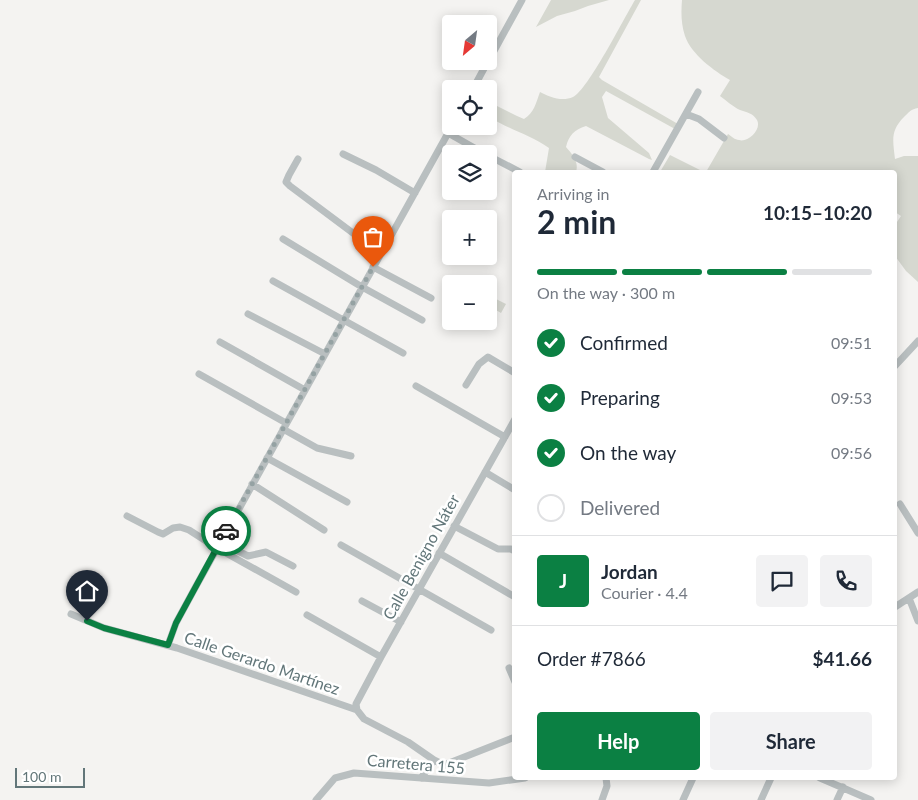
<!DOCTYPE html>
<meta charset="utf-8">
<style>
:root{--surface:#fff;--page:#f2f2f3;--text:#1f2937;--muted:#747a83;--line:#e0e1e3;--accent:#0b8043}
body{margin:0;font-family:Lato,sans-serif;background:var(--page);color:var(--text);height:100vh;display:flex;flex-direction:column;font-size:19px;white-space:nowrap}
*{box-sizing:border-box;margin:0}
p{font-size:16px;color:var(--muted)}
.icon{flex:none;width:28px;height:28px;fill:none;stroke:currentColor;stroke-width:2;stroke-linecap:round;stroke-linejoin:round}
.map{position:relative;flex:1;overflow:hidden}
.panel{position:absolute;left:512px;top:170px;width:385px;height:610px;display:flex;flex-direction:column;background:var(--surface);border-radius:5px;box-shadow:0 2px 12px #0003}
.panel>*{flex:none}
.needle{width:32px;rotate:209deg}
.fabs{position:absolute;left:442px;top:15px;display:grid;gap:10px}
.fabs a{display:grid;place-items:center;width:55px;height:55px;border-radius:5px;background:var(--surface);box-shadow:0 2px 12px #0003;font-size:25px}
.scale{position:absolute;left:15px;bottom:12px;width:70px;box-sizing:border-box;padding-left:5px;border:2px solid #627679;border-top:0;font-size:14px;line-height:18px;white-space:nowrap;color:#627679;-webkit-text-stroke:4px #fff;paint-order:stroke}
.pin{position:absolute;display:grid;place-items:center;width:42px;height:42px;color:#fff;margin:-51px -21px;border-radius:50% 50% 50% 0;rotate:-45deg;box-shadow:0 0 5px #0007}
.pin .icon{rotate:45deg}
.courier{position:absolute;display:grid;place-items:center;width:50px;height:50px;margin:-25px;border:4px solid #0b8043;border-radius:50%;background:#fff;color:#222;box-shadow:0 1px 6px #0007}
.overview em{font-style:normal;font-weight:700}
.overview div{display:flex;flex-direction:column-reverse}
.overview{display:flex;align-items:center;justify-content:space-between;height:85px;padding:0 25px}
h1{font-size:32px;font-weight:700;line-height:38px}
.bar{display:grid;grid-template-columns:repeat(4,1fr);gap:8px 5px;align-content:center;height:60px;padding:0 25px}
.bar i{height:6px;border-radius:4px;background:var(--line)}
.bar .current{background:var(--accent)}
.bar p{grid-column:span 4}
.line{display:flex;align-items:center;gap:12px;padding:0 25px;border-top:1px solid var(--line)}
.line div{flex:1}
.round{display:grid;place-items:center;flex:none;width:52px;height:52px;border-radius:5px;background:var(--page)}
ol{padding:0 25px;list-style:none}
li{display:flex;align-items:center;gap:15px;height:55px}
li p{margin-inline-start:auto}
li .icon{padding:5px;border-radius:50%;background:var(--accent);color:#fff;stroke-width:4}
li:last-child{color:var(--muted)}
li i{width:28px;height:28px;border:2px solid var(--line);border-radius:50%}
.cta{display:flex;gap:10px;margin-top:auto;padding:10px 25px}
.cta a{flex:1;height:58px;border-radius:5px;background:var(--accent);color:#fff;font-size:20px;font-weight:700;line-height:58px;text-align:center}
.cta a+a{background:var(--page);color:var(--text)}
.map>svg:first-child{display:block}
.green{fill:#d6d8d0}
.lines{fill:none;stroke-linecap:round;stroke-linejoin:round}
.minor{stroke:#b9bfc0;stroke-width:7}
.done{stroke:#95a2a3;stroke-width:5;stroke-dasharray:0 9}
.route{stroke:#0b8043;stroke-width:6}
.labels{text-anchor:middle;stroke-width:5;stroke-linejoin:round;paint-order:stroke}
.street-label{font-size:16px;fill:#627679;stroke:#fff}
</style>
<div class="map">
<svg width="918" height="800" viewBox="0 0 918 800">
<rect width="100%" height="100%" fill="#f4f3f1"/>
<path class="green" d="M 551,0 L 609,0 L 588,6 L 575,11 L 557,16 L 536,27 Z
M 635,0 L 641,0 L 599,77 L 602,80 L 678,124 L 675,129 L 606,91 L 602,97 L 608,118 L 649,153 L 652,160 L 649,159 L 586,126 C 574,130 569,135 566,147 C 573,155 579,162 576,172 L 545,172 L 549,148 C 530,135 508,129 489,117 L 489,102 L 517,116 L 524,119 C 534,113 536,103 540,92 C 549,97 562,102 573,97 C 588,90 624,18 635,0 Z
M 682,0 L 918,0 L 918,108 C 911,109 909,112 904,117 C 890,131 893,141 895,159 L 904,156 L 918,156 L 918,282 L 906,271 L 895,256 L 895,225 L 901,216 L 895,212 L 895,172 L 706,172 L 728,134 C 731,136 735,140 739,140 C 748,143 762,129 757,120 C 753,113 746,112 740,110 C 733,107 726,100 720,96 L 730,80 C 714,71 691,54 685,36 C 681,24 681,12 682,0 Z
M 670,155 L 704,172 L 660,172 Z
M 490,296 L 506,304 L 501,313 L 489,306 L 489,298 Z"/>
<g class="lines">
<path class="minor" d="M 489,60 L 522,0
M 473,89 L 488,61
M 686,114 L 699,119 L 724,138
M 448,133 L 485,154
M 343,154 L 376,170 L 415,193
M 489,156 L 520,172
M 575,157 L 603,172
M 298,159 L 289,175 L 286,182 L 290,186 L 381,254
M 653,172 L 698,92
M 283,239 L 362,287 L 422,320
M 373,267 L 431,298
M 273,281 L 403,353
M 248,314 L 325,354
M 220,342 L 305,390
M 895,366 L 918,341
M 199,374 L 286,423
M 466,385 L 479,364 L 488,357 L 515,373
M 416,386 L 505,437
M 283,429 L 317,448 L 351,456
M 267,458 L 347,502
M 485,472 L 515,490
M 252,484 L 324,530
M 900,504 L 918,533
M 127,516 L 158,532 L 163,534 L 173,528 L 180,527 L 189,530 L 217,548 L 296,592
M 454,526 L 498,549 L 511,549 L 515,551
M 220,542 L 248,556 L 266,552 L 293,566
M 341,545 L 491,630
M 439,553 L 515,597
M 909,598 L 918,621
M 362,601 L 401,622
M 895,607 L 918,592
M 71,614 L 104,628 L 177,648 L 357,710 L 364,719 L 408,742 L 434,760 L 444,765 L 515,737
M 307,615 L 381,657
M 168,645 L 176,623 L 195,588 L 452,126
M 509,668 L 515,682
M 357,710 L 356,704 L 381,657 L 515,419
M 421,778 L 434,760
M 820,778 L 871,800
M 316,800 L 335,778 L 354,773 L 489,783 L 525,778
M 602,800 L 607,786 L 606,778
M 683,800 L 693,778
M 761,800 L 771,778
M 837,800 L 843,787"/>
</g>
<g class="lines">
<path class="done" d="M 226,531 L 373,267"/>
<path class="route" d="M 87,621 L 104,628 L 168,645 L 176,623 L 226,531"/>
</g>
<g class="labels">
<g class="street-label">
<text transform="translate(421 557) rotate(-61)" y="6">Calle Benigno Náter</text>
<text transform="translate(262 663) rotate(19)" y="6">Calle Gerardo Martínez</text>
<text transform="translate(416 764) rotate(5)" y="6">Carretera 155</text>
</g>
</g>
</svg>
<div class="fabs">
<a><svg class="needle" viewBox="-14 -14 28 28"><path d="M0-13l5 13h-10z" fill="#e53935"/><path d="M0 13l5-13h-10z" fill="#747a83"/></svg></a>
<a><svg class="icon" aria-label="locate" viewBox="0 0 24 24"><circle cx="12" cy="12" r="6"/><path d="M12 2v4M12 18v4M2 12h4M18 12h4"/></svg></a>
<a><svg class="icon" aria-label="layers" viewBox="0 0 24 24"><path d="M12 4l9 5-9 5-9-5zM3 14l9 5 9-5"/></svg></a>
<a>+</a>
<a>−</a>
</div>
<div class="scale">100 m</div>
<div class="pin" style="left:373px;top:267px;background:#ea580c"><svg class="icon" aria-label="bag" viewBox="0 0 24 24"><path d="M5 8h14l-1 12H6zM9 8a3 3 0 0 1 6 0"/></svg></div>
<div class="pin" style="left:87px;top:621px;background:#1f2937"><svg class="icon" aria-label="home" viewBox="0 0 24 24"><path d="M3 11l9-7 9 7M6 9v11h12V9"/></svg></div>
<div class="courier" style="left:226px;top:531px"><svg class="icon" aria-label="car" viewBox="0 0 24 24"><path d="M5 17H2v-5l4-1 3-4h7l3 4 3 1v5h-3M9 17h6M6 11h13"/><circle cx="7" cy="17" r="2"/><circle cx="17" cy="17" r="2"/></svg></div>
<section class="panel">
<div class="overview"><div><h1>2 min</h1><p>Arriving in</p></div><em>10:15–10:20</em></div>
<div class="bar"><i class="current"></i><i class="current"></i><i class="current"></i><i></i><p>On the way · 300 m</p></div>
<ol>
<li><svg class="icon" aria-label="check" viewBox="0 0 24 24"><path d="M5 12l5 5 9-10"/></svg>Confirmed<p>09:51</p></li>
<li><svg class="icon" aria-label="check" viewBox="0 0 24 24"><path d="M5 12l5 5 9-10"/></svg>Preparing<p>09:53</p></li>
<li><svg class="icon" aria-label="check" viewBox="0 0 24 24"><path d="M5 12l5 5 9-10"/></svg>On the way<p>09:56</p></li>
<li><i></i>Delivered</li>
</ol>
<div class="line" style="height:90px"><b class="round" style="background:var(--accent);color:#fff">J</b><div><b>Jordan</b><p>Courier · 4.4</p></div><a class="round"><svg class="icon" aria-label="chat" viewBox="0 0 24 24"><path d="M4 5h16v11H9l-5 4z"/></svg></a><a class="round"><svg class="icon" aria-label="phone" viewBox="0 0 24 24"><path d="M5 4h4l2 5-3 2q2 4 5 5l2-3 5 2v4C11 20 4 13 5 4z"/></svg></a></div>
<div class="line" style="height:65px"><div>Order #7866</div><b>$41.66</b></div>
<div class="cta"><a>Help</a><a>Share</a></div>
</section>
</div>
